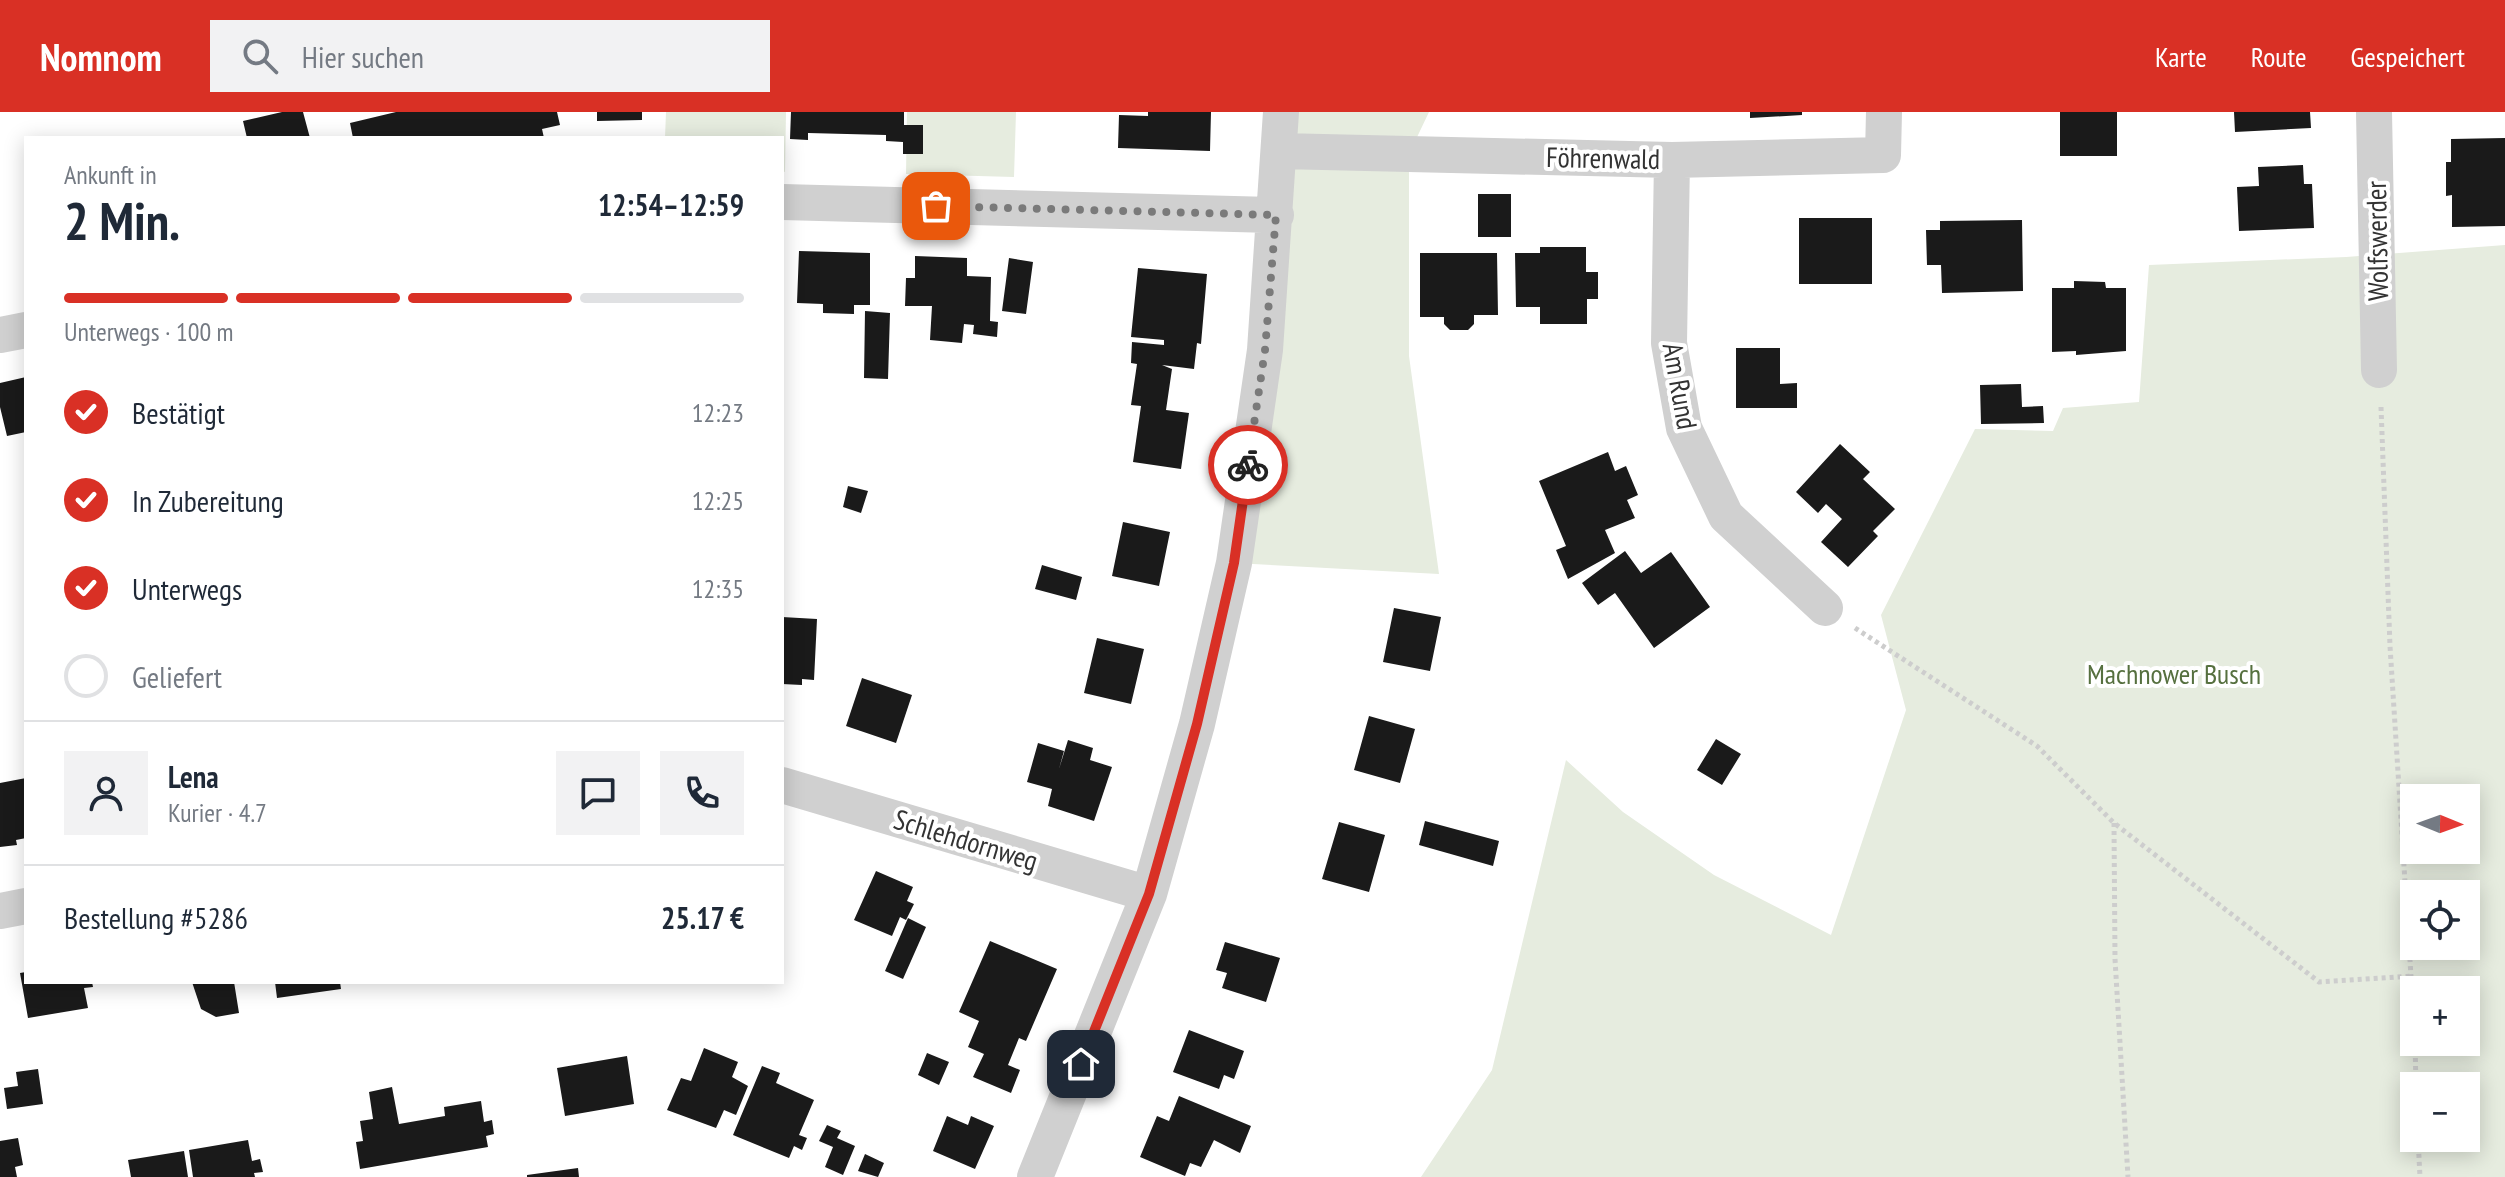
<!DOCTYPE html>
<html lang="de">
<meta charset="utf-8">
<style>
:root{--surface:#fff;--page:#f2f2f3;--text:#1f2937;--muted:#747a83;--line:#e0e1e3;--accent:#d93025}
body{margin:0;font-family:"PT Sans Narrow",sans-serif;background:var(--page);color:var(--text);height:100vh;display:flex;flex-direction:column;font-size:30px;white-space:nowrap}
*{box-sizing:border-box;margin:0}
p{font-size:26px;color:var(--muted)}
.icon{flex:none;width:44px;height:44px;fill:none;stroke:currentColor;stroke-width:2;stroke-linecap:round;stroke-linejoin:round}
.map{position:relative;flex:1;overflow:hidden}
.panel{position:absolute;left:24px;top:24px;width:760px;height:848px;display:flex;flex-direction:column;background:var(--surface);border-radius:0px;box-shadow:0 4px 20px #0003}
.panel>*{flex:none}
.needle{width:52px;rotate:91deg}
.tools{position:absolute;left:2400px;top:672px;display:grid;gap:16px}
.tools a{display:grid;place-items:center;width:80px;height:80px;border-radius:0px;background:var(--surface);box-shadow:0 4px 20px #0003;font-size:40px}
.pin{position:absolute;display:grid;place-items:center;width:68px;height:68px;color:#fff;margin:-34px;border-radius:16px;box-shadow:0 4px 12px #0006}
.courier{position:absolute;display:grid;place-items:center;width:80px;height:80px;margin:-40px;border:6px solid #d93025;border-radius:50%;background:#fff;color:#222;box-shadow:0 2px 10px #0007}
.headline em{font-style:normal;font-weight:700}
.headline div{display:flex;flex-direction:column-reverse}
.headline{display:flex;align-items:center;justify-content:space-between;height:136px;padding:0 40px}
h1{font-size:52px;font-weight:700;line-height:60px}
.bar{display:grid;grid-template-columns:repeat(4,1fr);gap:12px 8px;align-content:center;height:96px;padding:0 40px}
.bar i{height:10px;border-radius:6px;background:var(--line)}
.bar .active{background:var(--accent)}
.bar p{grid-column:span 4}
.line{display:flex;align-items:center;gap:20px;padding:0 40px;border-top:2px solid var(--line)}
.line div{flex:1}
.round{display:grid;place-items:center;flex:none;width:84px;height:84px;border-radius:0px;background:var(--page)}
ol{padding:0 40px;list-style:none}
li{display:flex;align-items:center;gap:24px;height:88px}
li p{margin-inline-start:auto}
li .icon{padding:8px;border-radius:50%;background:var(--accent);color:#fff;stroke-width:4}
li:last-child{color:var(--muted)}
li i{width:44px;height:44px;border:4px solid var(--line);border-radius:50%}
header{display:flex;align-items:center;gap:48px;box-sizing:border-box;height:112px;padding:0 40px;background:var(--accent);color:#fff}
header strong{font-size:38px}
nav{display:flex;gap:44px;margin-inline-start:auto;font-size:28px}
.search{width:560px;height:72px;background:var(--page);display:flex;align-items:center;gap:20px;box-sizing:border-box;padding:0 28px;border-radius:0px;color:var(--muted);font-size:30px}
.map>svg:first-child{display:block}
.green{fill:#e6ecdf;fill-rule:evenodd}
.building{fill:#1a1a1a}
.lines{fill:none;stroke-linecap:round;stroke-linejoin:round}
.path{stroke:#cdcdcd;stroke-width:5;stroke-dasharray:4 4;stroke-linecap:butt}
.minor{stroke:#d0d0d0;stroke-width:36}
.done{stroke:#7a7a7a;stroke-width:8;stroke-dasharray:0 14.4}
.route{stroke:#d93025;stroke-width:10}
.labels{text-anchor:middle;stroke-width:8;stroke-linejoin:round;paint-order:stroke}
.street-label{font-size:28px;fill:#333;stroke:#fff}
.park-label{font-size:28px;fill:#56703f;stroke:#fff}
</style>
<header>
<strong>Nomnom</strong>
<div class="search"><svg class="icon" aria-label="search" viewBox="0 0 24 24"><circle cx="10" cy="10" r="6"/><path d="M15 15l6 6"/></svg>Hier suchen</div>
<nav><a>Karte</a><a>Route</a><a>Gespeichert</a></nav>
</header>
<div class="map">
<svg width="2505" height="1065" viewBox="0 0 2505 1065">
<rect width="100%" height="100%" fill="#fff"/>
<path class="green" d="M 666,0 L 786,0 L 785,60 L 782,59 L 782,26 L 665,26 Z
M 907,0 L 1016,0 L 1014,65 L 906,62 Z
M 1281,0 L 1429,0 L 1409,42 L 1409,244 L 1439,462 L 1234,451 Z
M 2505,133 L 2505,1065 L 1421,1065 L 1492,958 L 1566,648 L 1623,700 L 1714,763 L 1831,823 L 1906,598 L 1881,503 L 1975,317 L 2053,319 L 2063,296 L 2139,290 L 2149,153 L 2346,145 ZM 2414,686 L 2466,686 L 2466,738 L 2414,738 ZM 2414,782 L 2466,782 L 2466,834 L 2414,834 ZM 2414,878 L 2466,878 L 2466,930 L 2414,930 ZM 2414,974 L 2466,974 L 2466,1026 L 2414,1026 Z"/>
<path class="building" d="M 282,0 L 303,0 L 310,26 L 247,26 L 243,9 Z
M 396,0 L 557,0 L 560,13 L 542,17 L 544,26 L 353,26 L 350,11 Z
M 597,0 L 642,0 L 642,8 L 597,9 Z
M 791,0 L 904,0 L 904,13 L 923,13 L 923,42 L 903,42 L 903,30 L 886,29 L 886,23 L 808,21 L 808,28 L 790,27 Z
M 1148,0 L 1211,0 L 1210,39 L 1118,36 L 1119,3 L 1148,4 Z
M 1750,0 L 1802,0 L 1802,3 L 1750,6 Z
M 2060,0 L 2117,0 L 2117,44 L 2060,44 Z
M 2234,0 L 2310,0 L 2311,16 L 2235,20 Z
M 2505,26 L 2505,114 L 2452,115 L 2452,83 L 2446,84 L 2446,50 L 2451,50 L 2451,27 Z
M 2303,53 L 2304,72 L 2312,72 L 2314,116 L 2239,119 L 2237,75 L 2259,74 L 2258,55 Z
M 1478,82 L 1511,82 L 1511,125 L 1478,125 Z
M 1799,106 L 1872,106 L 1872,172 L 1799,172 Z
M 2022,108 L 2023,179 L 1942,181 L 1941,153 L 1927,153 L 1926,118 L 1940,118 L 1940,109 Z
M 1540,135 L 1586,135 L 1586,160 L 1598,160 L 1598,187 L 1587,187 L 1587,212 L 1540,212 L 1540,195 L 1516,195 L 1515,141 L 1540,141 Z
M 799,139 L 870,141 L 870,193 L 854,193 L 854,202 L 823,201 L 823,192 L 797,191 Z
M 1420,141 L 1497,141 L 1498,203 L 1474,203 L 1474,212 L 1468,218 L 1450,218 L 1444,212 L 1444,205 L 1420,205 Z
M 915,144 L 967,146 L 967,164 L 991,165 L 990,209 L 998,210 L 997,225 L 973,222 L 974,213 L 964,212 L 962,231 L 930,228 L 932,194 L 905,194 L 906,166 L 915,166 Z
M 1009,146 L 1033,150 L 1026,202 L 1002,199 Z
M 1138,156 L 1207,162 L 1201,232 L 1197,231 L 1194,257 L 1162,253 L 1172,257 L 1166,298 L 1189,301 L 1181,357 L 1133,350 L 1141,294 L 1131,293 L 1137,252 L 1131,251 L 1132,230 L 1164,233 L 1164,228 L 1131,225 Z
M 2074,169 L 2105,170 L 2106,176 L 2126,176 L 2126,239 L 2076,243 L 2076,239 L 2052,240 L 2052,176 L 2074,176 Z
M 865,199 L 890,201 L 888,267 L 864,266 Z
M 1736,236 L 1780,236 L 1780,272 L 1797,271 L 1797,296 L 1736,296 Z
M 26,265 L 26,320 L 7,324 L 0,295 L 0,271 Z
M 2021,272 L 2022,295 L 2043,294 L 2044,311 L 1981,312 L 1980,273 Z
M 1840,332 L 1870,360 L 1863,367 L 1895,397 L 1873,419 L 1878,424 L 1848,455 L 1821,430 L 1842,407 L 1826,392 L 1818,401 L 1796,380 Z
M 1608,340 L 1615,359 L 1626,354 L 1638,383 L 1627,388 L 1635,406 L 1605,418 L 1615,441 L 1568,467 L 1556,438 L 1566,434 L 1539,369 Z
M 848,374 L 868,379 L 861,401 L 843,395 Z
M 1123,410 L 1170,420 L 1159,474 L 1112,464 Z
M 1625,439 L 1641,461 L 1671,440 L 1710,495 L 1654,536 L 1615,481 L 1598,493 L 1582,471 Z
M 1042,453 L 1082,465 L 1076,488 L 1035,477 Z
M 1394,496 L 1441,505 L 1430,559 L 1383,550 Z
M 782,505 L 817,507 L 814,568 L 802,567 L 802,573 L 782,572 Z
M 1097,526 L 1144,537 L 1131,592 L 1084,581 Z
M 862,566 L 912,583 L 896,631 L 846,614 Z
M 1369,604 L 1415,617 L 1400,671 L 1354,658 Z
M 1716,627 L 1741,642 L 1722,673 L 1697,658 Z
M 1068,628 L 1093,636 L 1090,648 L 1112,655 L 1094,709 L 1048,694 L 1052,677 L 1027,670 L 1038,631 L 1064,639 L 1059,657 Z
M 26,666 L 26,726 L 16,728 L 17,733 L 0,735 L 0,671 Z
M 1425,709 L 1499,729 L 1493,754 L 1419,733 Z
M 1339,710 L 1385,723 L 1369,780 L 1322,767 Z
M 876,759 L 913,775 L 907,789 L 914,792 L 906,808 L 900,805 L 892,824 L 854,808 Z
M 908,806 L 926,815 L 903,867 L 885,859 Z
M 990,829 L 1057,857 L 1026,929 L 1019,926 L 1008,953 L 1020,958 L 1011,981 L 973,965 L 984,942 L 968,935 L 979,909 L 959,900 Z
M 1225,830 L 1280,846 L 1266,890 L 1222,876 L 1227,861 L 1216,858 Z
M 26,860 L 26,870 L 92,870 L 93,875 L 84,876 L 88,896 L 28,906 L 20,861 Z
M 192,870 L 234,870 L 239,901 L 216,905 L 201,897 Z
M 275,870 L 340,870 L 341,877 L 277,886 Z
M 1189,918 L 1244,939 L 1234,967 L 1224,963 L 1219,977 L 1173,960 Z
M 704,936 L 738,950 L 732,965 L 748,974 L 736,1003 L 724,998 L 716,1016 L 667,998 L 681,966 L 691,969 Z
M 927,941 L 949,950 L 939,973 L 918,963 Z
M 627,944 L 634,992 L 565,1004 L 557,956 Z
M 762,954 L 780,961 L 776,971 L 814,988 L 799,1023 L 807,1026 L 802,1038 L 794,1034 L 789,1046 L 733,1023 Z
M 38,957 L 43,992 L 7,997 L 4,976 L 18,974 L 16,960 Z
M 392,975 L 399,1012 L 445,1004 L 444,995 L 481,989 L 484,1010 L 492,1008 L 494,1022 L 486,1024 L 488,1035 L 360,1057 L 356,1030 L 363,1029 L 360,1009 L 373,1007 L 369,980 Z
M 1179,984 L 1251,1014 L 1240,1041 L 1214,1028 L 1201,1055 L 1190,1051 L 1185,1064 L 1140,1045 L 1157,1004 L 1169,1009 Z
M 947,1004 L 968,1013 L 971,1004 L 994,1014 L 975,1057 L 933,1039 Z
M 827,1013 L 841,1019 L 837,1026 L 855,1034 L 843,1063 L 825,1055 L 833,1035 L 819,1029 Z
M 18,1026 L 23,1053 L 15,1055 L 17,1065 L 0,1065 L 0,1029 Z
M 248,1028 L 252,1049 L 260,1047 L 263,1060 L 254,1061 L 255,1065 L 193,1065 L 189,1038 Z
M 184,1039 L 188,1065 L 131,1065 L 128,1048 Z
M 865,1042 L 884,1051 L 878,1065 L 858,1059 Z
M 578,1056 L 579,1065 L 527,1065 L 527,1063 Z"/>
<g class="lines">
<path class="path" d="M 2381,295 L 2390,534 L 2414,912
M 1855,516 L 2037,634 L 2114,711 L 2319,870 L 2412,864
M 2114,711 L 2115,847 L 2128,1065
M 2415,930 L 2416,974
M 2418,1026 L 2420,1065"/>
<path class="minor" d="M 2374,0 L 2379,258
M 1280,39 L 1672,48 L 1883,43 L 1884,0
M 1672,48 L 1669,231 L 1684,316 L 1726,404 L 1825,496
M 782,90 L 1276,103
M 0,223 L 26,218
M 782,673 L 1149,782
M 0,799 L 26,794
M 1035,1065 L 1149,782 L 1197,612 L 1234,451 L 1265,238 L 1281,0"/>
</g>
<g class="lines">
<path class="done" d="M 936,94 L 1276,103 L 1265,238 L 1248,353"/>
<path class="route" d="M 1081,952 L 1149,782 L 1197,612 L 1234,451 L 1248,353"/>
</g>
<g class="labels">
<g class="street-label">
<text transform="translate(1603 46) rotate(1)" y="10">Föhrenwald</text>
<text transform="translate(2377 129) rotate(-91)" y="10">Wolfswerder</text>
<text transform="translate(1680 274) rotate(80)" y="10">Am Rund</text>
<text transform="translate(966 728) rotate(17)" y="10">Schlehdornweg</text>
</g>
<g class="park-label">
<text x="2174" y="572">Machnower Busch</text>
</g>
</g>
</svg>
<div class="tools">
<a><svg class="needle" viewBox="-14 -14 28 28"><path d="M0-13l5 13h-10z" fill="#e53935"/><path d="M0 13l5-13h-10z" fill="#747a83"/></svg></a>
<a><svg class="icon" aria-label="locate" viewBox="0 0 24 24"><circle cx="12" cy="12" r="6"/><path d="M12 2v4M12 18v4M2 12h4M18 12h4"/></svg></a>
<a>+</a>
<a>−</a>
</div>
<div class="pin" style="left:936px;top:94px;background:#ea580c"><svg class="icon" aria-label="bag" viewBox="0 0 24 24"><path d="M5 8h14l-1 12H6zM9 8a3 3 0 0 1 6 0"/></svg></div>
<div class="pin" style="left:1081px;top:952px;background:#1f2937"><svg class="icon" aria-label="home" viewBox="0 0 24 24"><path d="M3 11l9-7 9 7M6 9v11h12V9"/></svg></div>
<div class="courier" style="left:1248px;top:353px"><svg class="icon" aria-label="bike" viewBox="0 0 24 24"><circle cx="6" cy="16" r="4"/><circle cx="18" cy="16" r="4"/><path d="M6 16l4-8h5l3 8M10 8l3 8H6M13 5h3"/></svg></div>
<section class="panel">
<div class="headline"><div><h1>2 Min.</h1><p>Ankunft in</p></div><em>12:54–12:59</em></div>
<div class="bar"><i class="active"></i><i class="active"></i><i class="active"></i><i></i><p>Unterwegs · 100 m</p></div>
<ol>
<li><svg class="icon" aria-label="check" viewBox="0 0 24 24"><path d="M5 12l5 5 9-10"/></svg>Bestätigt<p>12:23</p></li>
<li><svg class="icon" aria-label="check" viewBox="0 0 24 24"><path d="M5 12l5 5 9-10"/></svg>In Zubereitung<p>12:25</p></li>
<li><svg class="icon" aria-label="check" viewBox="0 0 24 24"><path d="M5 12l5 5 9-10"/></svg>Unterwegs<p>12:35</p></li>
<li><i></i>Geliefert</li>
</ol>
<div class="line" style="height:144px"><a class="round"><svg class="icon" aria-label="person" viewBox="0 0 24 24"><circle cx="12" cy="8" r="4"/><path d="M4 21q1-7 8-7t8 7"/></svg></a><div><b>Lena</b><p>Kurier · 4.7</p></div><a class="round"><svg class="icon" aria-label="chat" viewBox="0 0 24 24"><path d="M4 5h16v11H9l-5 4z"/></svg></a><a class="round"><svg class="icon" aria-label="phone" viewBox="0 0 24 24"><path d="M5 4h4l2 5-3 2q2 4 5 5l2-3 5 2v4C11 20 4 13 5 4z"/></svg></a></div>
<div class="line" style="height:104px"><div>Bestellung #5286</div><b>25.17 €</b></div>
</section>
</div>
